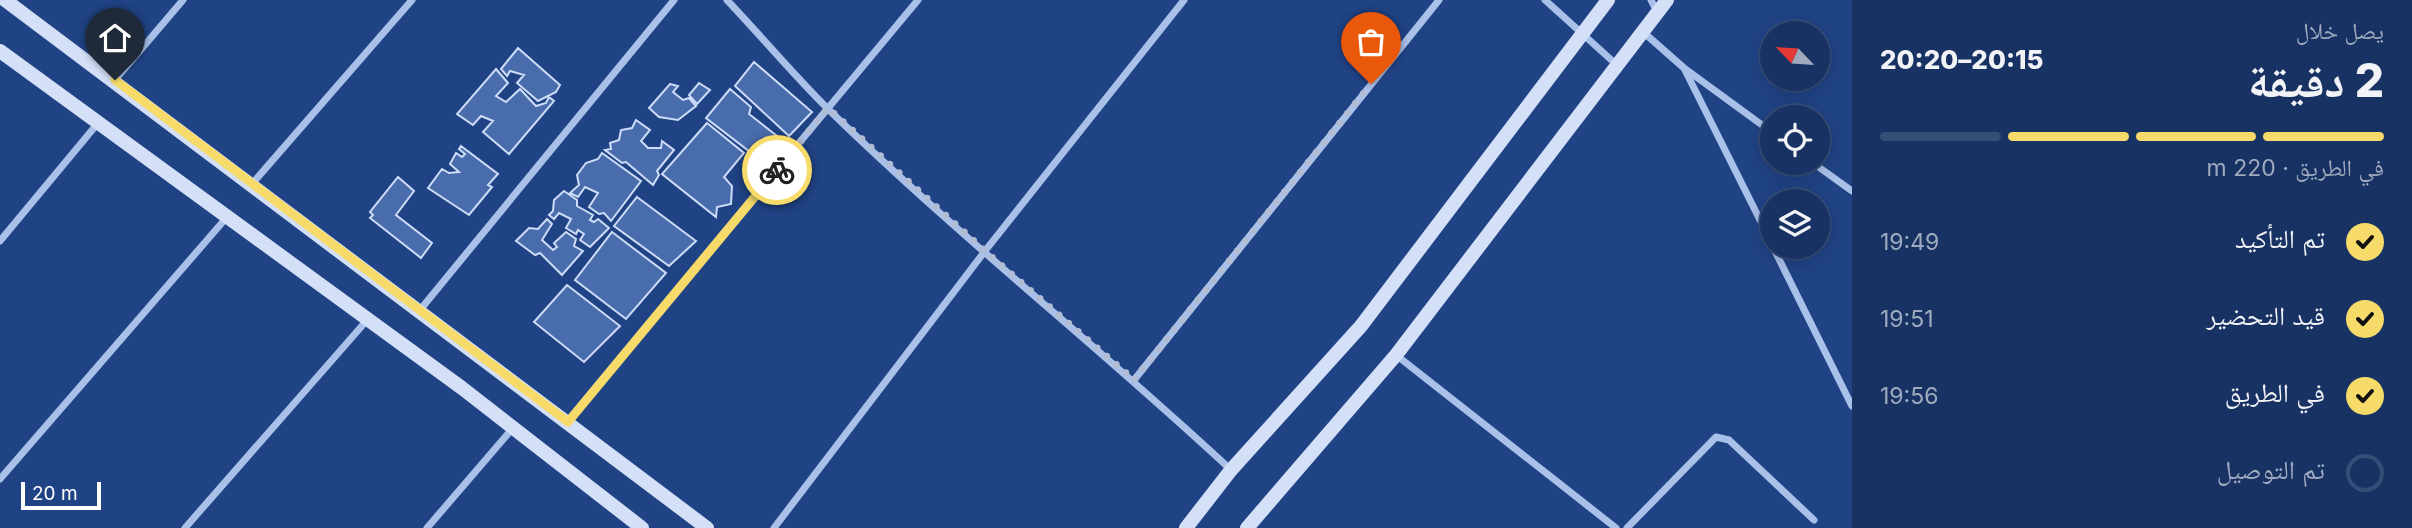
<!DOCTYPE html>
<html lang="ar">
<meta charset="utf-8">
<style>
:root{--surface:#183264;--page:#213a6a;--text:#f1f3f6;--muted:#9faabf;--line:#364d78;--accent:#f6db6a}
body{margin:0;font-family:Inter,"Noto Naskh Arabic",sans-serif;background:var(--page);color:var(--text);direction:rtl;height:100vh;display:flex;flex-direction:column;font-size:26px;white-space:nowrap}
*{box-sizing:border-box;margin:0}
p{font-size:23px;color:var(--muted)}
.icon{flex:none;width:38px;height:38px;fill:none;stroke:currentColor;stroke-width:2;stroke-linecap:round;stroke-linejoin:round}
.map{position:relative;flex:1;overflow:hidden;direction:ltr}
.details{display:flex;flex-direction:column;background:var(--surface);width:560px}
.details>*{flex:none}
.needle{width:46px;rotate:295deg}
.tools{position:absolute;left:1760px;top:21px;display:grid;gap:14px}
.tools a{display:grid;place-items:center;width:70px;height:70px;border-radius:50%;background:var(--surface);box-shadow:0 4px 18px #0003,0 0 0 2px var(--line);font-size:35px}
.scale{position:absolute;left:21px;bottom:18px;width:80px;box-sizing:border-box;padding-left:7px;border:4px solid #fff;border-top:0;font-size:19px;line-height:24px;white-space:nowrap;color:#fff;-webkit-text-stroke:5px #204385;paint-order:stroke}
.pin{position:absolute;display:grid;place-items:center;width:60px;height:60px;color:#fff;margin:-72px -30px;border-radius:50% 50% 50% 0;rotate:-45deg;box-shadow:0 0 7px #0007}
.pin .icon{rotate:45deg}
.courier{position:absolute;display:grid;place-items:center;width:70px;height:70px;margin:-35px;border:5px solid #f6db6a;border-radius:50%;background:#fff;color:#222;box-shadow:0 2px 9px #0007}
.overview em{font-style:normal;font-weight:800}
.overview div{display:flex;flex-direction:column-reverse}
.overview{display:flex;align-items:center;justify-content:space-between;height:119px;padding:0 28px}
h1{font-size:46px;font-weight:800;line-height:52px}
.bar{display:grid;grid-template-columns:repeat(4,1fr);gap:10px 7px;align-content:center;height:84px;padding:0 28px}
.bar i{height:9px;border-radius:5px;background:var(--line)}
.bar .current{background:var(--accent)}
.bar p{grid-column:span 4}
ol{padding:0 28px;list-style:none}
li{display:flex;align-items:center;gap:21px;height:77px}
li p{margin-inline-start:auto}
li .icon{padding:7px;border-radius:50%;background:var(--accent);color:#111;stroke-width:4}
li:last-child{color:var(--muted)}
li i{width:38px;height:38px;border:4px solid var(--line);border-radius:50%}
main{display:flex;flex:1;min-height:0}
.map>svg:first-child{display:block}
.building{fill:#496cad;stroke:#cddcf7;stroke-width:2}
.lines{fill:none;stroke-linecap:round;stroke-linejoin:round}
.street{stroke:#a9c0e9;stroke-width:7}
.secondary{stroke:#d4e0f7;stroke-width:14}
.done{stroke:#b1bdd4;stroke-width:7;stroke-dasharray:0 12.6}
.route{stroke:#f6db6a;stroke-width:9}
</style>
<main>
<section class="details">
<div class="overview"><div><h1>2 دقيقة</h1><p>يصل خلال</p></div><em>20:15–20:20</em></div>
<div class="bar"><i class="current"></i><i class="current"></i><i class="current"></i><i></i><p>في الطريق · 220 m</p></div>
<ol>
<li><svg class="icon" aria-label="check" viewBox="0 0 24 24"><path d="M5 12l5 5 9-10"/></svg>تم التأكيد<p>19:49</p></li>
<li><svg class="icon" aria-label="check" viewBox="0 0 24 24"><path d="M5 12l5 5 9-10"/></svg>قيد التحضير<p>19:51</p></li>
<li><svg class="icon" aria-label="check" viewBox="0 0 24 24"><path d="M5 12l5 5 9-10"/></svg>في الطريق<p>19:56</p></li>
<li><i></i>تم التوصيل</li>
</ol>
</section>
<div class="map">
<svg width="1852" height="528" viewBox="0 0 1852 528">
<rect width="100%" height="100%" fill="#204385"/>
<path class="building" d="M 518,48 L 560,85 L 556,92 L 538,101 L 517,83 L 524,75 L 510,71 L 507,76 L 501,69 Z
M 754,62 L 812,112 L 789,136 L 735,86 Z
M 496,69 L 508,83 L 496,96 L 506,102 L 520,89 L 536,106 L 546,103 L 549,97 L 554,101 L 509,154 L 483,132 L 493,121 L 481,116 L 473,125 L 457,114 Z
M 699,83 L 710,90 L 697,104 L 689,95 Z
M 670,84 L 678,86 L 673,92 L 683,100 L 689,98 L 696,106 L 678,120 L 659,117 L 649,108 Z
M 730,89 L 751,107 L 749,114 L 777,136 L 770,146 L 783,155 L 772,169 L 706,118 Z
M 636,120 L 650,130 L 641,141 L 648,148 L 661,148 L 662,141 L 674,150 L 657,171 L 659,175 L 653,185 L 626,162 L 622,163 L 605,150 L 611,149 L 610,143 L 619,140 L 621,130 L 632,128 Z
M 707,123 L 744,153 L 724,177 L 732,186 L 731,204 L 717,207 L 716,217 L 662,174 Z
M 461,146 L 498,174 L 488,185 L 492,187 L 469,215 L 428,188 L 442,169 L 449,173 L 459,172 L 450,164 L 456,153 L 462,157 L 465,154 L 459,149 Z
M 602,153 L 641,181 L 611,221 L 604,213 L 599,214 L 589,207 L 598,193 L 585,187 L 578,197 L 570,193 L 579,185 L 577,175 L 586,163 L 598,159 Z
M 398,177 L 414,191 L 396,215 L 432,243 L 421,258 L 370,218 L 373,215 L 370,212 Z
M 564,191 L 577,200 L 577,206 L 593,215 L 590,220 L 594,222 L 598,219 L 609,228 L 590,247 L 580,240 L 584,234 L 578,230 L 576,234 L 566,228 L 571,219 L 559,213 L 554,219 L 549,215 L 553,211 L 554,200 Z
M 637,197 L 696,241 L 669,266 L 614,226 Z
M 547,219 L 552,224 L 542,240 L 553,250 L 557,247 L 554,243 L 566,232 L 576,239 L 574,246 L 583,251 L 562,275 L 540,253 L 535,255 L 516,241 L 529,228 L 538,229 Z
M 612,232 L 666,273 L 626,319 L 575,280 Z
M 567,285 L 620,326 L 584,362 L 534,322 Z"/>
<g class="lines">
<path class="street" d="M 727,0 C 761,36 793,74 828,109 C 957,235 1099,347 1231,470
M 1545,0 L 1618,66
M 1651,0 L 1657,12
M 1642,31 L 1684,68 L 1773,133
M 1684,68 L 1773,246
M 115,80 L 183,0
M 1813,163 L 1852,191
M 252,184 L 412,0
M 0,241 L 98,123
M 1773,247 L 1852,406
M 420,310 L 674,0
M 1396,355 L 1616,528
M 1134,380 L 1439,0
M 567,422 L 918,0
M 0,479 L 227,217
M 185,528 L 368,319
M 427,528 L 513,428
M 774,528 L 985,251 L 1184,0
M 1627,528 L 1716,437 L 1729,440 L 1814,520"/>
<path class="secondary" d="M 5,0 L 707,528
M 0,51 L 462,388 L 642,528
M 1186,528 L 1231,470 L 1361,326 L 1608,0
M 1247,528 L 1396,355 L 1667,0"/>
</g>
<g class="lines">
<path class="done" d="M 777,170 L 828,108 L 985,251 L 1134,380 L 1371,84"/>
<path class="route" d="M 115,80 L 568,422 L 777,170"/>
</g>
</svg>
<div class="tools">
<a><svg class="needle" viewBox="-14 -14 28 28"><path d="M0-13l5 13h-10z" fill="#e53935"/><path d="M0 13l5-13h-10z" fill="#9faabf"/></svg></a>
<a><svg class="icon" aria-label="locate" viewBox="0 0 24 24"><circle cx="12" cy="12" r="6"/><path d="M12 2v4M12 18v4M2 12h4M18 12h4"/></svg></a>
<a><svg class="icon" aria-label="layers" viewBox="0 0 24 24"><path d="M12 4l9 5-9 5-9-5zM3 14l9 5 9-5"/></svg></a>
</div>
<div class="scale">20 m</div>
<div class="pin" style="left:1371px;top:84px;background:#ea580c"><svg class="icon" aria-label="bag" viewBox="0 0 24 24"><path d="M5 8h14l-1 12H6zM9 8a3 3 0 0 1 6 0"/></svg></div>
<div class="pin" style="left:115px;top:80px;background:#1f2937"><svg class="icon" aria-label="home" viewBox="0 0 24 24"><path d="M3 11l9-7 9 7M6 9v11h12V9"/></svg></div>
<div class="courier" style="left:777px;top:170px"><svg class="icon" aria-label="bike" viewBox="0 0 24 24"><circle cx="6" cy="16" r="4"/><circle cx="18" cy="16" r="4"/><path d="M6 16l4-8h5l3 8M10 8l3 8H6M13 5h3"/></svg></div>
</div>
</main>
